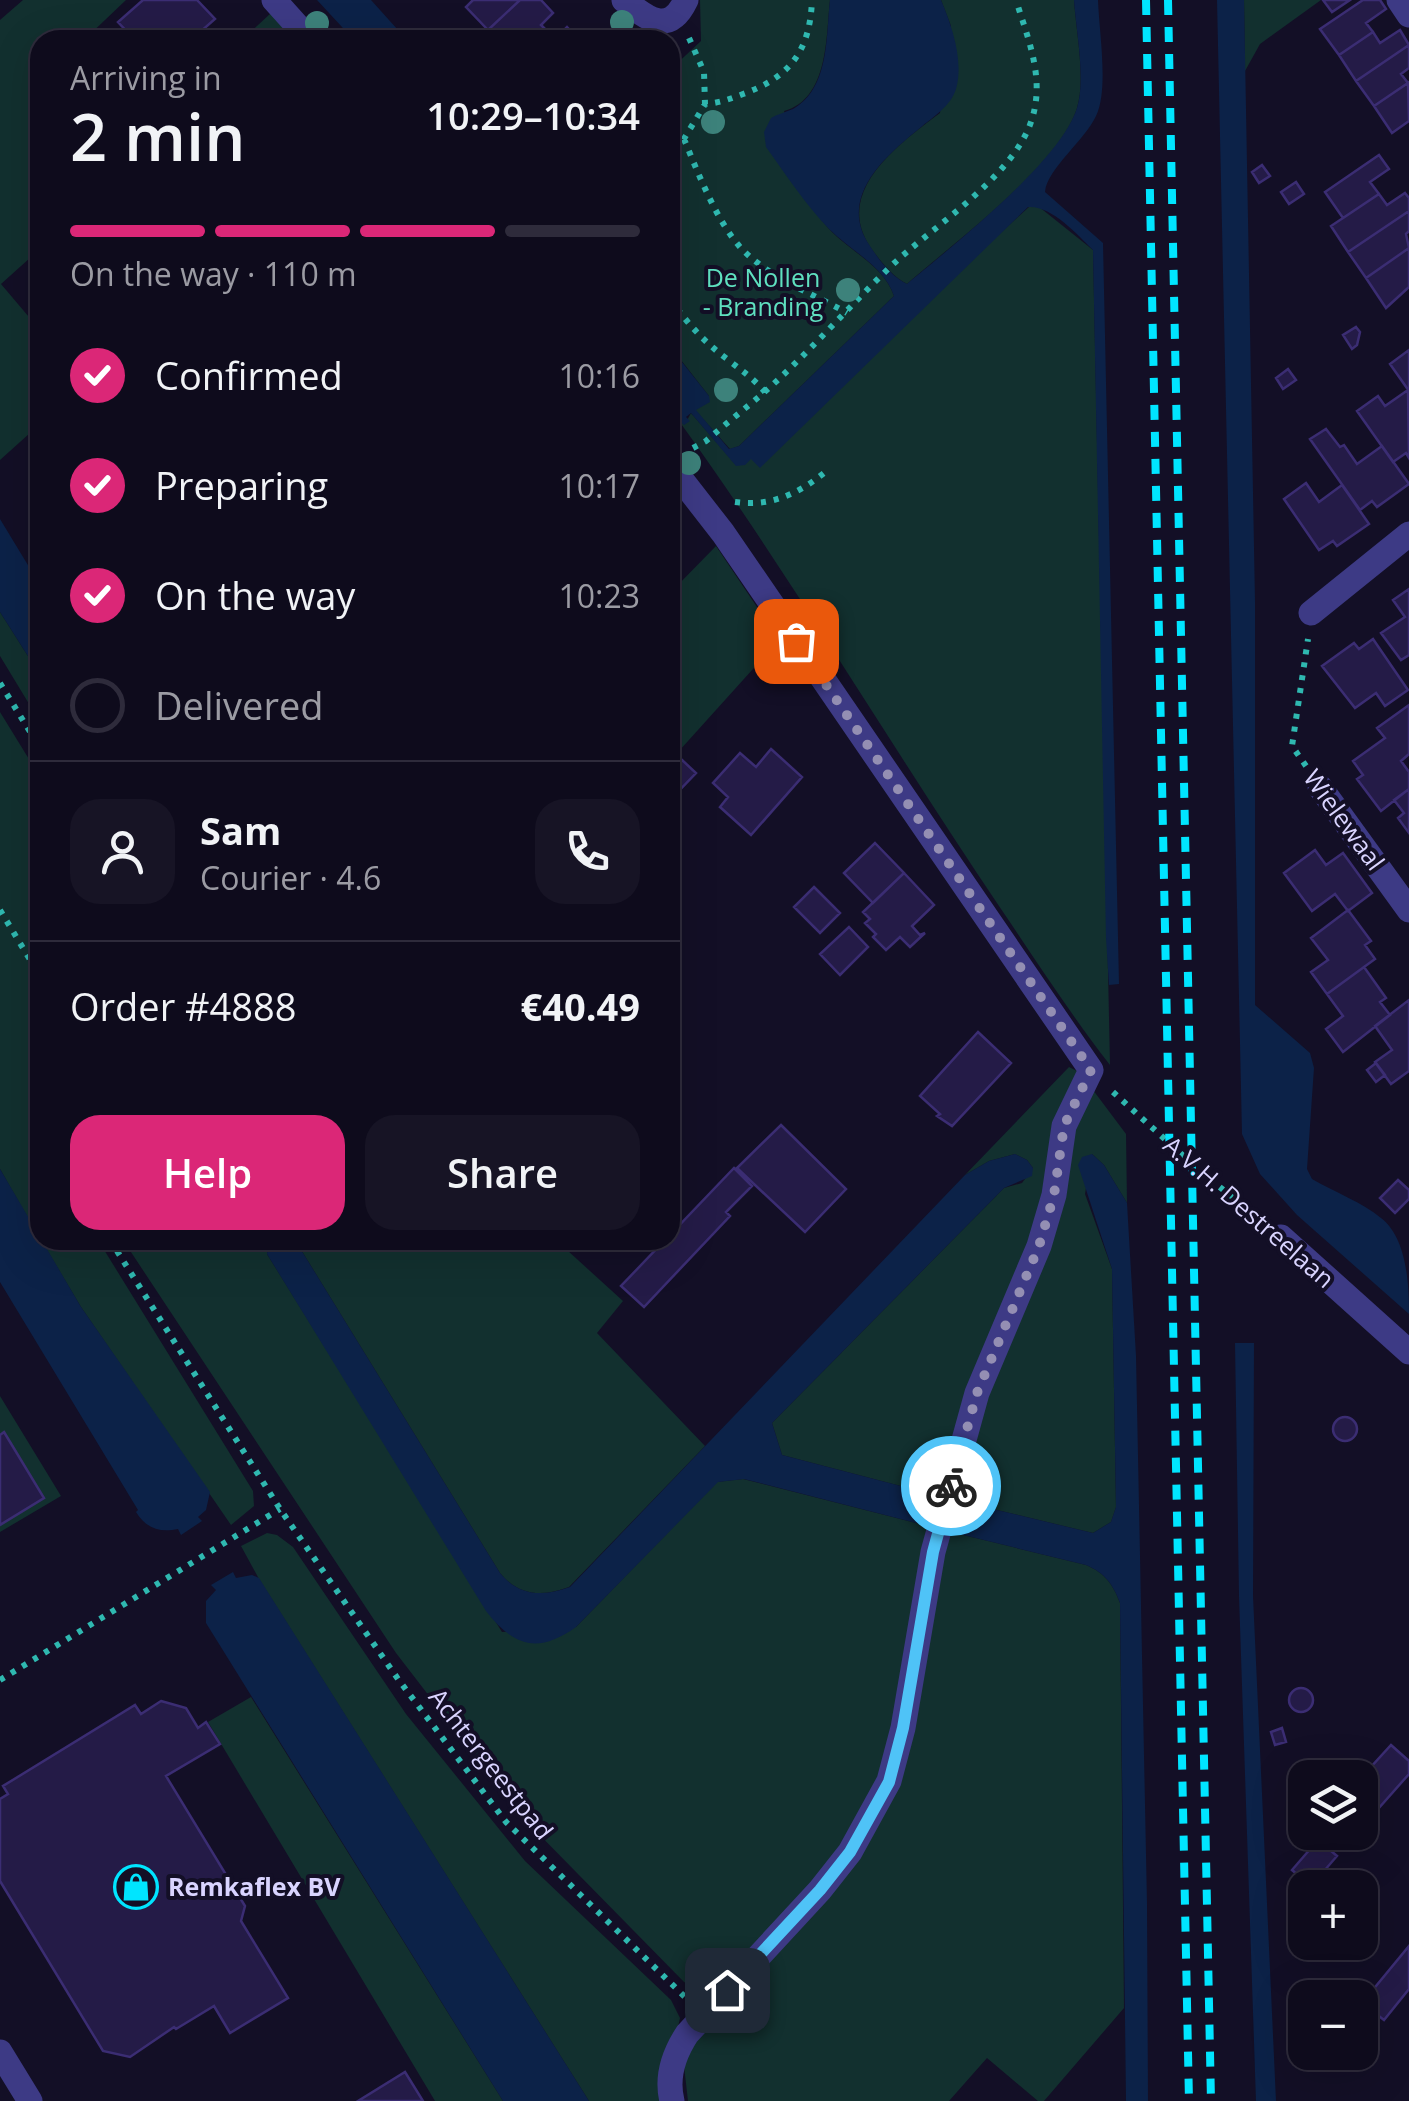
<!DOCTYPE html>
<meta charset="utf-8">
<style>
:root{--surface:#0e0b1c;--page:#171425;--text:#f1f3f6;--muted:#9b9ba3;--line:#2e2b3b;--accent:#db2777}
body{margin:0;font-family:"Open Sans",sans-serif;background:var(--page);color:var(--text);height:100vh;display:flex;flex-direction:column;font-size:38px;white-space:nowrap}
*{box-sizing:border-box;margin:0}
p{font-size:32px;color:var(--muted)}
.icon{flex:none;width:55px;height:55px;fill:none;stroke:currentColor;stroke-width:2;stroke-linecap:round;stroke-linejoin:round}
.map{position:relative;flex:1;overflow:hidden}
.side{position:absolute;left:30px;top:30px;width:650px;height:1220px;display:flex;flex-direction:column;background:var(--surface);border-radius:30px;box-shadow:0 10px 40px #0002,0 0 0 2px var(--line)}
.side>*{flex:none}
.fabs{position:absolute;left:1288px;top:1760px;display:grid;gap:20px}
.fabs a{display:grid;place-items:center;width:90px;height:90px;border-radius:20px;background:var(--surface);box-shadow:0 10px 40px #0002,0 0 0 2px var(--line);font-size:50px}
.pin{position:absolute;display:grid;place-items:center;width:85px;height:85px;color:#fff;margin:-42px;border-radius:20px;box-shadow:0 5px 15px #0006}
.courier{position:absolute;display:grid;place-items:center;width:100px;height:100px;margin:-50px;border:8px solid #4fc3f7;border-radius:50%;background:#fff;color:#222;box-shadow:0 2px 12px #0007}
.head em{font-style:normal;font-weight:600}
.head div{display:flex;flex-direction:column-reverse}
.head{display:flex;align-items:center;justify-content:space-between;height:170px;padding:0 40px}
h1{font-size:65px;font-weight:600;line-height:75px}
.bar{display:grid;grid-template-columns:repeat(4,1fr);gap:15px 10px;align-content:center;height:120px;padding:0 40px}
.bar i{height:12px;border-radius:8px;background:var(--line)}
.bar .selected{background:var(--accent)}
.bar p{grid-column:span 4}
.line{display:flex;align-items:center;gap:25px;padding:0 40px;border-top:2px solid var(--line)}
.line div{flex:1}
.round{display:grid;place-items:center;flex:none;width:105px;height:105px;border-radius:30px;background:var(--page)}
ol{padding:0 40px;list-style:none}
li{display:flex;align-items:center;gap:30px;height:110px}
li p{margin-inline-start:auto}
li .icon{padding:10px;border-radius:50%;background:var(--accent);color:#fff;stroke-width:4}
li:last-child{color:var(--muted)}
li i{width:55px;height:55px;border:5px solid var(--line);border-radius:50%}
.primary-button{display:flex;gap:20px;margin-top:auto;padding:20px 40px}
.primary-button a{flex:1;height:115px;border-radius:30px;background:var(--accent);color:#fff;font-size:40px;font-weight:600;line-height:115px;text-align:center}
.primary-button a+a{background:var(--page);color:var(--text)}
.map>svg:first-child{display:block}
.green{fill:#12302f}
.water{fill:#0c2248}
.building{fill:#241b47;stroke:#3b2d73;stroke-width:2.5}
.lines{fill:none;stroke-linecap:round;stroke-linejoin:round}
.path{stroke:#2fb8b0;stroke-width:6;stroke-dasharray:5 8;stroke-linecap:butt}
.minor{stroke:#3d3a85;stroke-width:25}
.rail{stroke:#00e5ff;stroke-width:8;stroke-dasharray:15 12;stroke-linecap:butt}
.tree{fill:#3d827b}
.done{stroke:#948fb3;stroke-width:10;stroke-dasharray:0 18}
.route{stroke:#4fc3f7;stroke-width:12}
.labels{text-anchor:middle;stroke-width:8;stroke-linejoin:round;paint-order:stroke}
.park-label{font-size:25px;fill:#5fe0c0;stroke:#130f26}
.street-label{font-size:25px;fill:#d9d4ff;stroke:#130f26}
.poi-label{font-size:25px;font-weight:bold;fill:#d9d4ff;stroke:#130f26;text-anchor:start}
</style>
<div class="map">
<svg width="1409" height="2101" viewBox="0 0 1409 2101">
<rect width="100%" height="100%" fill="#130f26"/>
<path class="green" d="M 23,0 L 126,0 L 84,40 L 40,40 L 40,249 L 1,284 L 40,330 L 40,424 L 0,460 L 0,20 Z
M 700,0 L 830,0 C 826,35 829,99 784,111 C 795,146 801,194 824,223 C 845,250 883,263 894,296 L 739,446 L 730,449 L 695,410 L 709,396 L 670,346 L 670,120 L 680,110 L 670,100 L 670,70 L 701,41 Z
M 941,0 L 1074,0 C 1076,31 1086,79 1077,108 C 1060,165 953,243 907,284 C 893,277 883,264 873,251 C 830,194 897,145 940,113 L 951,26 Z
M 1244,0 L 1321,0 L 1260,44 L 1245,71 Z
M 271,13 L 295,40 L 242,40 Z
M 1038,206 L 1093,250 L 1110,1065 C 1071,1015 1037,962 1001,909 C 892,748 793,579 679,421 L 685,424 L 691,413 L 736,465 L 751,458 L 1029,207 Z
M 716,546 L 779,640 L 670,761 L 670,593 Z
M 0,612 L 40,675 L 40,722 L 0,656 Z
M 0,712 L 40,777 L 40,1239 L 0,1169 Z
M 1069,1067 L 1077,1071 L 1047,1196 L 939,1496 L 782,1455 L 772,1423 L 1004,1188 L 1022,1183 L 1033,1168 L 1027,1160 L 1015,1154 L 989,1161 L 965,1175 Z
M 1093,1090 L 1126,1134 L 1127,1203 L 1104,1165 L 1092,1154 L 1085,1194 L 1112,1269 L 1116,1507 L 1111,1522 L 1093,1533 L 955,1500 L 1067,1140 Z
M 41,1240 L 98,1240 L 253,1491 L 254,1506 L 231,1525 L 81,1307 Z
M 123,1240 L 269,1240 L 267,1254 L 502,1632 L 576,1627 L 717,1482 L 743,1479 L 932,1527 L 905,1675 L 881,1776 L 835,1859 L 717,1990 L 704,1992 L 684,1982 L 523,1818 L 396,1653 Z
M 295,1240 L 556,1240 L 623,1301 L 597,1333 L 705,1446 L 569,1587 C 542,1597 519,1596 500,1573 Z
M 0,1396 L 61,1496 L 0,1532 Z
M 947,1531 L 1086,1565 C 1105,1573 1113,1584 1120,1603 L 1124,2008 L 1044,2101 L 1038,2101 L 987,2058 L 949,2101 L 688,2101 L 683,2057 L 860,1854 Z
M 267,1533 L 277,1535 L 293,1547 L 406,1714 L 525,1861 L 671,2000 L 680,2018 L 662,2101 L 589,2101 L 259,1579 L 241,1546 Z
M 251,1697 L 503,2101 L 435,2101 L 208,1722 Z"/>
<path class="water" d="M 317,0 L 371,0 L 407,40 L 354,40 Z
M 830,0 L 941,0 C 952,26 964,61 956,89 C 951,106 933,117 920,128 C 884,157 837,198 870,246 C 879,260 892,277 907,284 C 952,246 1060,162 1077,108 C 1086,79 1076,31 1074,0 L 1098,0 C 1099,31 1109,89 1096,116 C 1085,140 1047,169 1045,192 L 1103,243 L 1119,984 L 1109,985 L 1106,938 L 1093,250 C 1077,234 1051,205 1028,207 L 760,468 L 751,459 L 745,465 L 736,466 L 691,413 L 686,417 L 690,421 L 684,425 L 670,411 L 670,347 L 709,396 L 710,402 L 696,410 L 729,449 L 739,446 L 894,296 C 884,266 851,251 829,229 C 806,205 786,175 766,147 L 764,132 L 771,118 C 778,114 786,112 793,109 C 830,88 826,35 830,0 Z
M 1217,0 L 1244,0 L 1255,602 L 1255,1005 L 1310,1053 L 1314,1068 L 1307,1169 L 1312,1179 C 1334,1192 1362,1202 1381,1218 C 1407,1238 1409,1284 1409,1314 L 1297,1215 L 1260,1174 L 1242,1134 Z
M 0,519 L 40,585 L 40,675 L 0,612 Z
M 1015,1154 L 1027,1160 L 1033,1168 L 1032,1176 L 1004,1188 L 772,1423 L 782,1455 L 939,1496 L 932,1527 L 744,1479 L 718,1482 L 576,1627 C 538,1654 514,1647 486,1611 L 267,1254 L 269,1240 L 295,1240 L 500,1573 C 519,1596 542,1597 570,1587 L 965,1175 L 989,1161 Z
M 1092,1154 L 1104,1165 L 1127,1203 L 1136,1356 L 1147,1904 L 1148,2101 L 1126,2101 L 1120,1603 C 1113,1584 1105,1573 1086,1565 L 947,1531 L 955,1500 L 1093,1533 L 1111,1522 L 1116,1507 L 1112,1269 L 1078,1165 L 1082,1157 Z
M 0,1169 L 81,1307 L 210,1492 L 206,1510 L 198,1517 L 202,1521 L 181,1535 L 178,1529 C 159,1533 146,1528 136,1512 L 138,1510 L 0,1282 Z
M 1235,1343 L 1254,1343 L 1253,1596 L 1276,2101 L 1256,2101 L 1239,1596 Z
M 233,1572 L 236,1578 L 252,1575 L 259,1578 L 589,2101 L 503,2101 L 206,1623 L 206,1601 L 216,1590 L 211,1585 Z"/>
<path class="building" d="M 143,0 L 197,0 L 215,19 L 191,40 L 129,40 L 132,37 L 118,22 Z
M 473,0 L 520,0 L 488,30 L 466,7 Z
M 520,0 L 541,0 L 553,13 L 541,25 L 552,36 L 547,40 L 498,40 L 488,30 Z
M 1323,0 L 1350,0 L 1332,12 Z
M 1363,0 L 1380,0 L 1386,9 L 1366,23 L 1373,32 L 1339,55 L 1320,29 Z
M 567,27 L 578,39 L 587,31 L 596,40 L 554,40 Z
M 1400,30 L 1409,45 L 1356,81 L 1339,55 L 1373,32 L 1380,43 Z
M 1409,45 L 1409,68 L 1401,74 L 1408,83 L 1374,106 L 1356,81 Z
M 1408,83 L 1409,121 L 1392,133 L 1374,106 Z
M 1379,155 L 1389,169 L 1370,182 L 1379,194 L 1343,218 L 1325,192 Z
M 1262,165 L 1270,176 L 1259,183 L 1252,172 Z
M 1296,182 L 1304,194 L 1289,204 L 1281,192 Z
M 1405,193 L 1409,198 L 1409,211 L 1348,252 L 1331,226 L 1379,194 L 1387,205 Z
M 1409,211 L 1409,231 L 1406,234 L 1409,248 L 1366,278 L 1348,252 Z
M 1409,248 L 1409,287 L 1386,308 L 1366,278 Z
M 1356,327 L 1360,332 L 1357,345 L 1352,349 L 1343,335 Z
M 1409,350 L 1409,391 L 1390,364 Z
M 1288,369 L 1296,380 L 1283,389 L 1276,378 Z
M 1408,390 L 1409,458 L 1406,453 L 1393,462 L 1357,411 L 1378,396 L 1385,406 Z
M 1326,429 L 1340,447 L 1344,445 L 1357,464 L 1382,446 L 1409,484 L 1377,507 L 1372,501 L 1360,510 L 1310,439 Z
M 1306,483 L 1319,502 L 1342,485 L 1369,524 L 1337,546 L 1333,541 L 1319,550 L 1284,499 Z
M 1409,589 L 1409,655 L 1401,660 L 1381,633 L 1405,617 L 1393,600 Z
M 1373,639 L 1408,690 L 1385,706 L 1376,693 L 1355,708 L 1322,666 L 1354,643 L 1359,649 Z
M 1409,705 L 1409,754 L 1401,761 L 1409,772 L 1409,789 L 1381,811 L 1357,779 L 1363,775 L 1353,761 L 1385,738 L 1377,728 Z
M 771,749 L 802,777 L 751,835 L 720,807 L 728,797 L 713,783 L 740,753 L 756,767 Z
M 682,760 L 696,773 L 671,799 L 670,772 Z
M 1409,789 L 1409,833 L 1398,818 L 1404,813 L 1394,800 Z
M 875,843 L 904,873 L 873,903 L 844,873 Z
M 1315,850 L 1326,865 L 1343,853 L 1372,893 L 1348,911 L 1335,894 L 1312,911 L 1284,873 Z
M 904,873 L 934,905 L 912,926 L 920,935 L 925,933 L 910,947 L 900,937 L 886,950 L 873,937 L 876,934 L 865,923 L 870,919 L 863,912 Z
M 814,887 L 840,913 L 820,933 L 794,907 Z
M 1348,910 L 1371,941 L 1365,945 L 1375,959 L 1327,994 L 1311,972 L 1328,960 L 1311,938 Z
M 849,927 L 868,947 L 840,975 L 820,954 Z
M 1364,967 L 1386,998 L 1380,1002 L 1390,1015 L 1343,1052 L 1326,1029 L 1343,1016 L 1327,994 Z
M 1409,1000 L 1409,1071 L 1391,1084 L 1375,1062 L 1392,1050 L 1375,1026 Z
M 978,1032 L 1011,1063 L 952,1126 L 937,1116 L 940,1114 L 920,1096 Z
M 1376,1063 L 1385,1075 L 1376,1082 L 1367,1070 Z
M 781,1125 L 846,1189 L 805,1232 L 737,1168 Z
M 734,1168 L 752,1186 L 726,1212 L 730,1216 L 644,1307 L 621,1286 L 665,1240 L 670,1240 L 670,1235 Z
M 1398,1180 L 1409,1190 L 1409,1199 L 1395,1213 L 1380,1198 Z
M1333 1429a12 12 0 1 1 24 0a12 12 0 1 1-24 0Z
M 4,1432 L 44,1498 L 0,1525 L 0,1435 Z
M1289 1700a12 12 0 1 1 24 0a12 12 0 1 1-24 0Z
M 161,1701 L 186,1708 L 198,1728 L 206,1722 L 220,1744 L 166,1776 L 245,1906 L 241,1921 L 288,1998 L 230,2033 L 214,2006 L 176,2029 L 174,2027 L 130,2057 L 103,2051 L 0,1881 L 0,1799 L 8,1794 L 3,1786 L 135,1705 L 141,1714 Z
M 1282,1728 L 1286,1742 L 1275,1745 L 1271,1732 Z
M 1391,1745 L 1409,1761 L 1409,1774 L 1378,1809 L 1360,1793 L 1360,1779 Z
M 1318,1840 L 1337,1856 L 1311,1886 L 1292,1870 Z
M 1409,1946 L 1409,1989 L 1384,2020 L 1362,2003 Z
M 405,2072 L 423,2101 L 358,2101 Z"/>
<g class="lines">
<path class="path" d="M 689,38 L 704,72 L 705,104
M 684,139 C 698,173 717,222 741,248 C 769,278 812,293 847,313
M 670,162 L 705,104 C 719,103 730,99 743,94 C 790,77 810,51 812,0
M 670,298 C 685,321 704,342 727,359 C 741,370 753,378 765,392
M 693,448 L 706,441 C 731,419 758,399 782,376 C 819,341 853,303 890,267 C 933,226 1014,177 1032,119 C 1045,78 1028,39 1016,0
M 735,502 C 770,507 798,494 824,473
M 0,683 L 40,748
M 1306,766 L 1292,746 L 1308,639
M 0,910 L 32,963
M 1113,1092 L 1201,1172 L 1262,1221
M 110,1240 L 280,1509 L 398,1679 L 506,1822 L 685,1997
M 0,1680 L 280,1509"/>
<path class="minor" d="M 274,0 L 310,40
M 624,0 C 647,19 669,36 686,0
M 1399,0 L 1409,15
M 670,465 L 723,533 L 1091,1070 L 1064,1126 L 1054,1195 L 1039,1246 L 977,1393 L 933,1552 L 903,1728 L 889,1781 L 850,1852 L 820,1890 L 687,2034 C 674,2054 666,2077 672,2101
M 1311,613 L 1409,534
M 1320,787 L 1409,910
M 1281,1237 L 1409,1352
M 0,2052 L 30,2101"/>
<path class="rail" d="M 1146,0 L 1189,2101
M 1168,0 L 1211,2101"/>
</g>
<g class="tree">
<circle cx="622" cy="22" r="12"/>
<circle cx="317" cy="23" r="12"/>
<circle cx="713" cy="122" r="12"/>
<circle cx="848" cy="290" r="12"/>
<circle cx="726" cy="390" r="12"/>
<circle cx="689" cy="463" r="12"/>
</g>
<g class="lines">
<path class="done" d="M 796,641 L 1091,1070 L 1064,1126 L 1054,1195 L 1039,1246 L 977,1393 L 951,1486"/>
<path class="route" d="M 727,1990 L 820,1890 L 850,1852 L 889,1782 L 903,1728 L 933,1552 L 951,1486"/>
</g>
<defs>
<g id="shop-ring" transform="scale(2.25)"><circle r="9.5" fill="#130f26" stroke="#00e5ff" stroke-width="1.5"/><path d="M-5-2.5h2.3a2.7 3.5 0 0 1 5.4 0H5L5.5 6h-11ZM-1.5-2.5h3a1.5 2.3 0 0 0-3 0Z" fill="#00e5ff"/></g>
</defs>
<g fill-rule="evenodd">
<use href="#shop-ring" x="136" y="1887"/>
</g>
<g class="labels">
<g class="park-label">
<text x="763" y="287">De Nollen<tspan x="763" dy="29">- Branding</tspan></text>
</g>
<g class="street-label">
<text transform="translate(1344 820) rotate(54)" y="9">Wielewaal</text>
<text transform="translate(1249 1212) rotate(41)" y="9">A.V.H. Destreelaan</text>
<text transform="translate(491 1764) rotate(52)" y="9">Achtergeestpad</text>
</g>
<g class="poi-label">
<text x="168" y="1896">Remkaflex BV</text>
</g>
</g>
</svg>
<div class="fabs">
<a><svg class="icon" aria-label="layers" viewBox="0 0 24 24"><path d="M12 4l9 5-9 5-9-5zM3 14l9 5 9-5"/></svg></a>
<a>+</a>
<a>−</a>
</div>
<div class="pin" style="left:796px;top:641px;background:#ea580c"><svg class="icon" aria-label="bag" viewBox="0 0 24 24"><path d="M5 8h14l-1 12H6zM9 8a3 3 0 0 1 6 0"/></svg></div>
<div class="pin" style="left:727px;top:1990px;background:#1f2937"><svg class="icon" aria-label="home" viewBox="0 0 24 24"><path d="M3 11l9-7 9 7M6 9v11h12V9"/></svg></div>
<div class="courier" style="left:951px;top:1486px"><svg class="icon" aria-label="bike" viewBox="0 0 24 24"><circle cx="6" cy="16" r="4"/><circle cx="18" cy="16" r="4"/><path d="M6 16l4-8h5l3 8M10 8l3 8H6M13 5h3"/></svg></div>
<section class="side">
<div class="head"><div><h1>2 min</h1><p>Arriving in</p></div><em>10:29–10:34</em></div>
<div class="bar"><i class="selected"></i><i class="selected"></i><i class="selected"></i><i></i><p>On the way · 110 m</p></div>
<ol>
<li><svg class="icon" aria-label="check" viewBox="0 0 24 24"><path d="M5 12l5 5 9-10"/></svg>Confirmed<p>10:16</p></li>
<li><svg class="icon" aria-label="check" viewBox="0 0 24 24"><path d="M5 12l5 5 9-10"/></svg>Preparing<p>10:17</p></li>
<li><svg class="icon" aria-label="check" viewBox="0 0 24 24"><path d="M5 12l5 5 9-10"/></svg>On the way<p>10:23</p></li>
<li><i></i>Delivered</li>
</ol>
<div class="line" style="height:180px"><a class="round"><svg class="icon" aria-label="person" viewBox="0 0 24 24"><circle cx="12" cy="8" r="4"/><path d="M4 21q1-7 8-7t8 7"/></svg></a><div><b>Sam</b><p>Courier · 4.6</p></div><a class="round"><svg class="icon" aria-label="phone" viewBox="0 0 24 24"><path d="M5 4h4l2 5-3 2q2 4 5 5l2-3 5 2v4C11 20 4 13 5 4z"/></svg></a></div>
<div class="line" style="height:130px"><div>Order #4888</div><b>€40.49</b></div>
<div class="primary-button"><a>Help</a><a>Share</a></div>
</section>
</div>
